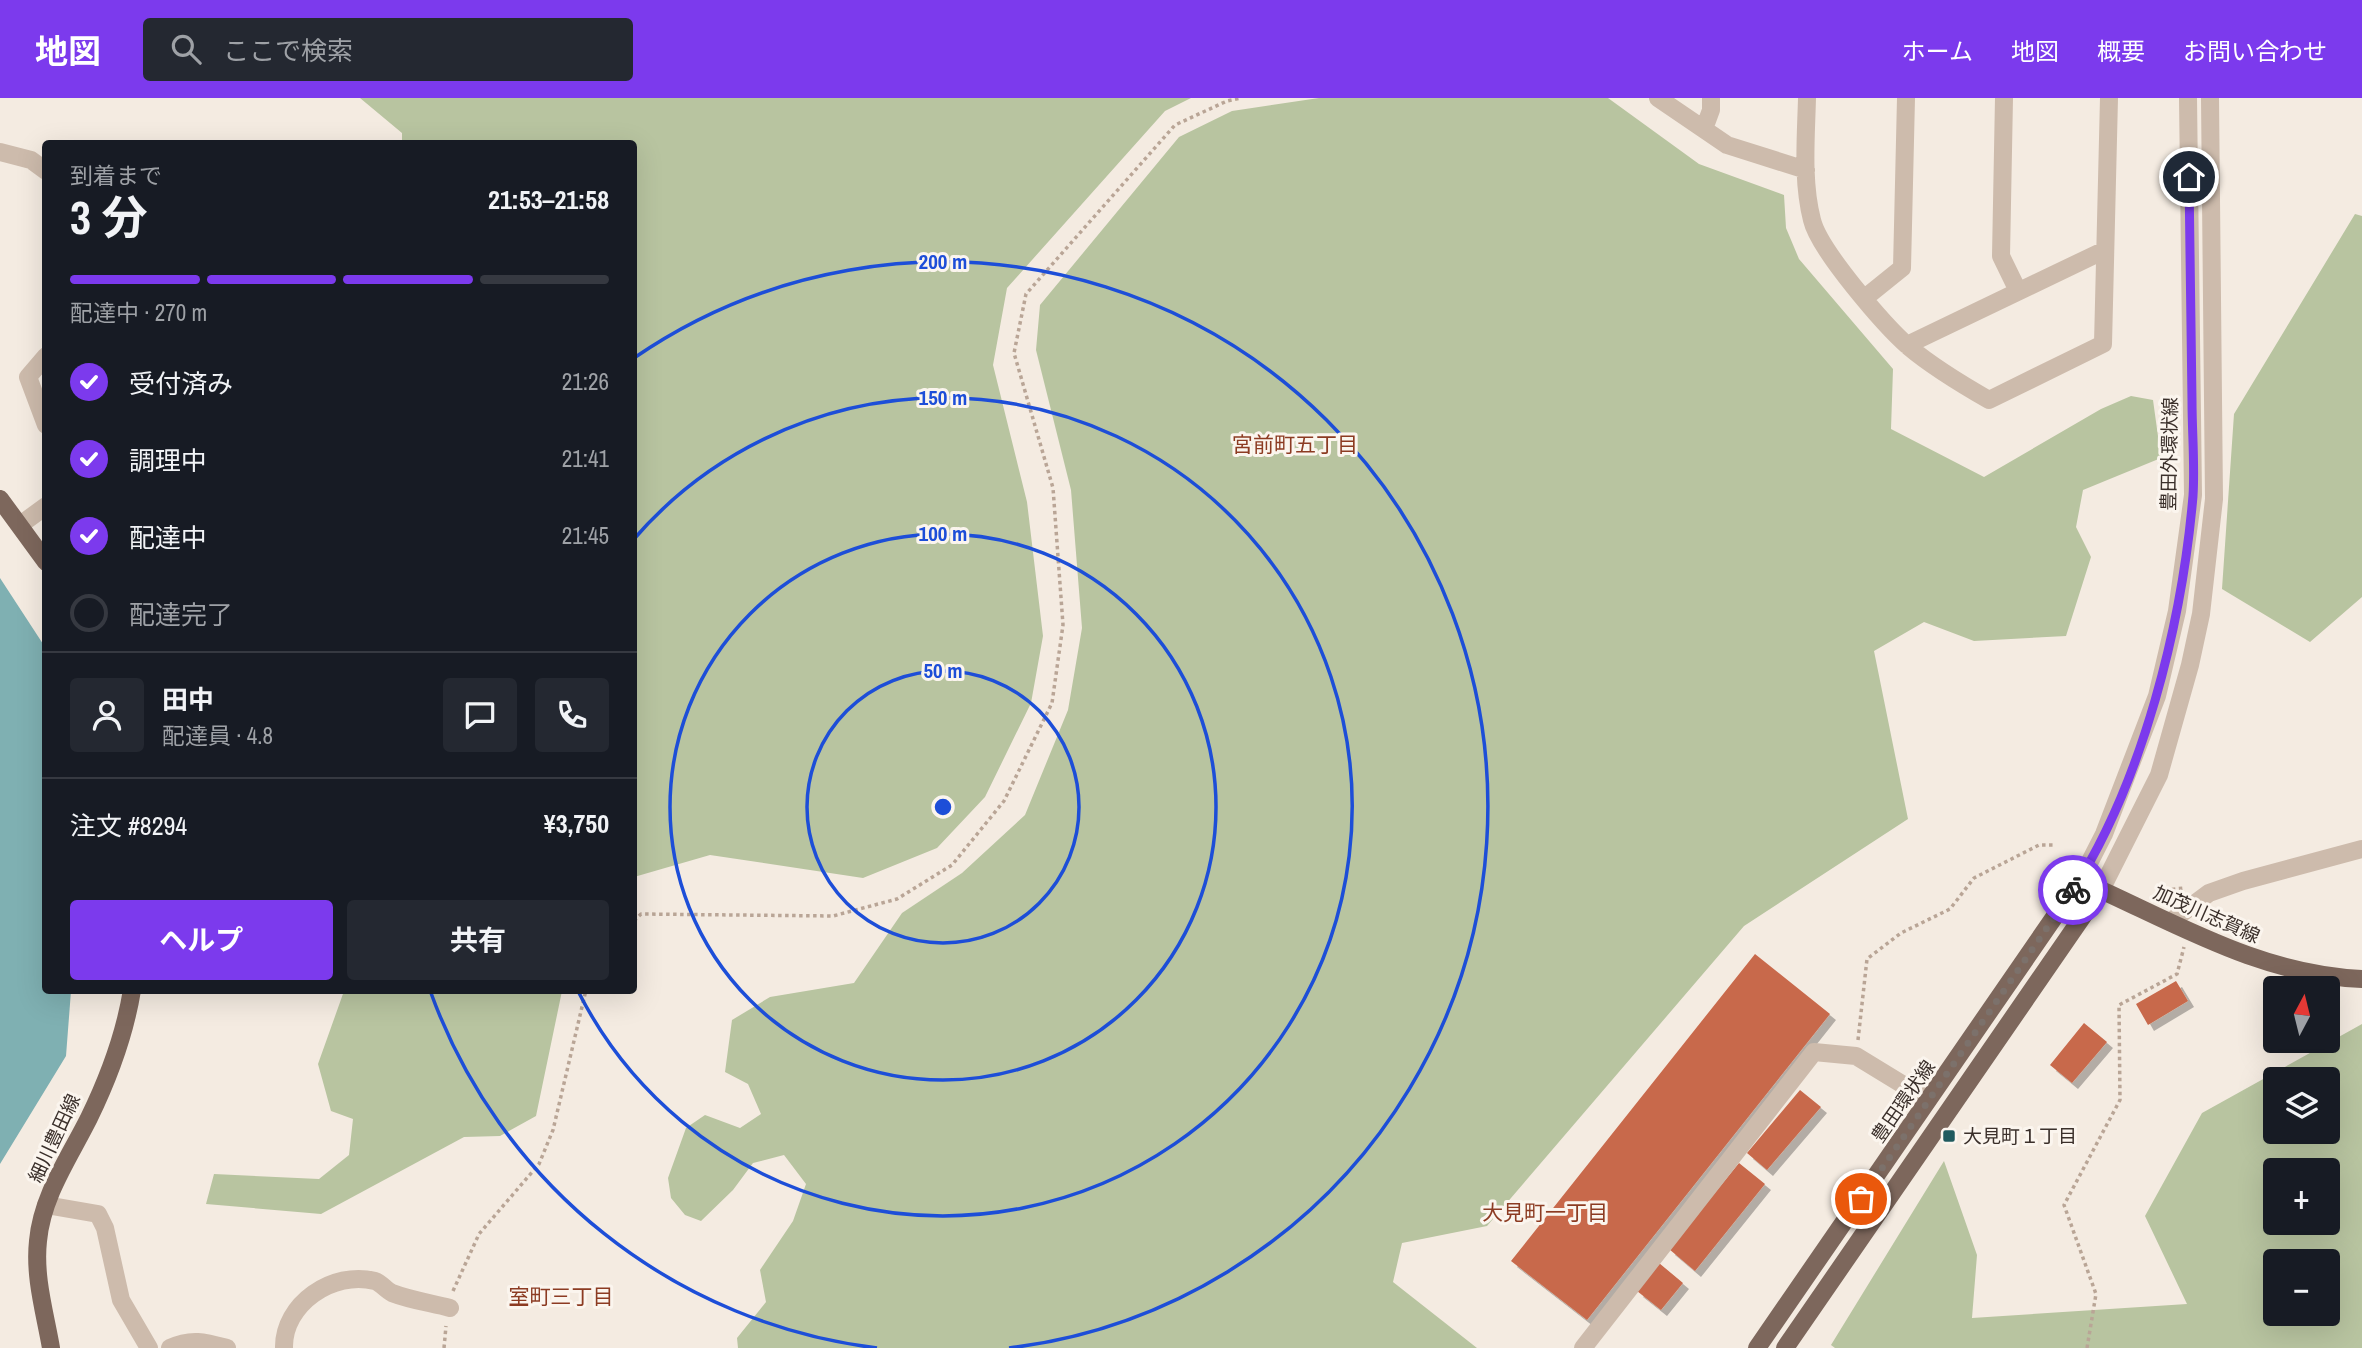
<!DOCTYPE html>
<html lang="ja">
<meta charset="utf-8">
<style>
:root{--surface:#171b24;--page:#242831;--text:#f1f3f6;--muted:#9ea1a6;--line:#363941;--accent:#7c3aed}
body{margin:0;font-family:"Archivo Narrow","Noto Sans JP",sans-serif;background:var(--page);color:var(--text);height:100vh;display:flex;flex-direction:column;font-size:26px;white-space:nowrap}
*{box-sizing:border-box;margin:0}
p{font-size:23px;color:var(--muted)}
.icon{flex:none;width:38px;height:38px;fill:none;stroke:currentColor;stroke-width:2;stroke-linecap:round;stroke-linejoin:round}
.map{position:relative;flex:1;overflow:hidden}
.side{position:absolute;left:42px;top:42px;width:595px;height:854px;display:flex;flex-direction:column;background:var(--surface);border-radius:7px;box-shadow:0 7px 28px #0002}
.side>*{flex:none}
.needle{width:46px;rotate:7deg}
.tools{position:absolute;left:2263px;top:878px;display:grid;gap:14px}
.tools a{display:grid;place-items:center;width:77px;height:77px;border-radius:7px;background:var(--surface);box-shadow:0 7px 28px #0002;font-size:35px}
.pin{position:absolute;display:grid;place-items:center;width:60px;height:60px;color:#fff;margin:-30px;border:4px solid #fff;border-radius:50%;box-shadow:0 2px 7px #0007}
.courier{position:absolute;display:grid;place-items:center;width:70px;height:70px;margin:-35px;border:5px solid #7c3aed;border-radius:50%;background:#fff;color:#222;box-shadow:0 2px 9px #0007}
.head em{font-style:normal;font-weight:700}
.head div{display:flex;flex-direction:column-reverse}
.head{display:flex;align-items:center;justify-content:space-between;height:119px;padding:0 28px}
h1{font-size:46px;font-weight:700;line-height:52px}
.bar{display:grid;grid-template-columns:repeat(4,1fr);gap:10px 7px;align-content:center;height:84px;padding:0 28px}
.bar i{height:9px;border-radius:5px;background:var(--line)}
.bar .active{background:var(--accent)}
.bar p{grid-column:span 4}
.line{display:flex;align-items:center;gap:18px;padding:0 28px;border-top:2px solid var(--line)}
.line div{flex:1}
.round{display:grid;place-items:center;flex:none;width:74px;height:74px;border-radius:7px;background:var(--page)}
ol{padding:0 28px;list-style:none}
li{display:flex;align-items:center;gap:21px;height:77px}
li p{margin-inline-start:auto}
li .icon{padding:7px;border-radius:50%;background:var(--accent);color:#fff;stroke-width:4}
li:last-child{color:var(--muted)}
li i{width:38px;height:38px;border:4px solid var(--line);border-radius:50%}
.primary-button{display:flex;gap:14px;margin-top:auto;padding:14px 28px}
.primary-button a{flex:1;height:80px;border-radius:7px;background:var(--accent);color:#fff;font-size:28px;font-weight:700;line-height:80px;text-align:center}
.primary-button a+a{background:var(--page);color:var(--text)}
header{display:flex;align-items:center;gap:42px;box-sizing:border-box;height:98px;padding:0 35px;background:var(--accent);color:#fff}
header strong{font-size:33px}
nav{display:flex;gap:38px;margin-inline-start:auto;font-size:24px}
.search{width:490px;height:63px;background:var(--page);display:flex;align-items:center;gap:18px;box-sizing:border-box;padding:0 24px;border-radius:7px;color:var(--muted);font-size:26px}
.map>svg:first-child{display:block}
.green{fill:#b8c4a0;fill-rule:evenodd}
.water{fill:#7fb0b2}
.building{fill:#c8694b;filter:url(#shadow)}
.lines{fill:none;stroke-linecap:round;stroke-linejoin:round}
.path{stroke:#b9a596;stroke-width:3.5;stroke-dasharray:3.5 3.5;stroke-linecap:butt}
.minor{stroke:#cdbbac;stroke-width:18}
.major{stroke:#7d675c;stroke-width:18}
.done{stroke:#7c716b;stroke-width:7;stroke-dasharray:0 12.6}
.route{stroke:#7c3aed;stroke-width:9}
.ring{fill:none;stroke:#1d4ed8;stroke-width:3.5}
.poi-dot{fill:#1f5a5e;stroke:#fbf5ee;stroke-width:2.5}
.labels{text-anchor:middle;stroke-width:6;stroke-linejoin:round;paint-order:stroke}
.street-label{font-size:19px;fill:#3b302b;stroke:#fbf5ee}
.poi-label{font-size:19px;fill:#3b302b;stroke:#fbf5ee;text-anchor:start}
.neighbourhood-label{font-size:21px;fill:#8c3b22;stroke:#fbf5ee}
.centre{fill:#1d4ed8;stroke:#fbf5ee;stroke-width:3.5}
.ring-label{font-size:21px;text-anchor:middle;font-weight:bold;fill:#1d4ed8;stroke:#fbf5ee;stroke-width:6;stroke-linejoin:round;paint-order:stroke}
</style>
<header>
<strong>地図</strong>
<div class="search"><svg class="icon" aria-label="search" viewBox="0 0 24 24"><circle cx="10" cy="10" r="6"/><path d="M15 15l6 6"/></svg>ここで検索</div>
<nav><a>ホーム</a><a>地図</a><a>概要</a><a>お問い合わせ</a></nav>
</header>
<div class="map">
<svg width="2362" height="1250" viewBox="0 0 2362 1250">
<defs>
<filter id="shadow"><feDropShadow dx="6" dy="6" stdDeviation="0" flood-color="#0004"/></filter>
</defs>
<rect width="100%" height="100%" fill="#f4ebe1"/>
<path class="green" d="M 360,0 L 1191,0 L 1165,13 L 1007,190 L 993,267 L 1027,404 L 1043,538 L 1031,605 L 985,699 L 937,750 L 863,780 L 710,757 L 634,779 L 634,46 L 402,45 L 402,35 Z
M 1319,0 L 1608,0 L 1699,66 L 1784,97 L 1786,130 L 1799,161 L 1893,271 L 1891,331 L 1984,379 L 2101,311 L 2131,298 L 2153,302 L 2161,360 L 2083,392 L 2076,429 L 2091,459 L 2066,538 L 1974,543 L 1924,524 L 1874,553 L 1908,721 L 1744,828 L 1487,1128 L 1402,1145 L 1393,1184 L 1477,1250 L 738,1250 L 737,1240 L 766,1204 L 760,1172 L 793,1123 L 806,1086 L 784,1057 L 753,1065 L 733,1092 L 701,1123 L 685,1117 L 671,1100 L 668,1080 L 686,1030 L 705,1017 L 740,1030 L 761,1016 L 748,986 L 725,974 L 732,922 L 770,899 L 854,885 L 902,815 L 962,775 L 1025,717 L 1068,612 L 1082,530 L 1071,392 L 1036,252 L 1040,207 L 1179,39 L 1232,13 Z
M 2355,116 L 2362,118 L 2362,499 L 2310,544 L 2222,491 L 2234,316 Z
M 344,893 L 562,893 L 536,1018 L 500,1038 L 464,1039 L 321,1116 L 206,1106 L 214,1076 L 319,1081 L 349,1057 L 353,1021 L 331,1013 L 318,966 Z
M 2362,926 L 2362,1250 L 1835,1250 L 1831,1247 L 1944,1063 L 1977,1157 L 1972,1220 L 2187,1206 L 2145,1118 L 2202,1015 ZM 2275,982 L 2328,982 L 2328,1034 L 2275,1034 ZM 2275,1073 L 2328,1073 L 2328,1125 L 2275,1125 ZM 2275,1164 L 2328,1164 L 2328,1216 L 2275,1216 Z"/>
<path class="water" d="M 0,480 L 45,549 L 46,892 L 71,893 L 66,958 L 0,1066 Z"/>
<path class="building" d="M 1755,856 L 1830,916 L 1587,1222 L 1511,1163 Z
M 2176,883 L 2188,903 L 2148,927 L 2136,906 Z
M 2084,925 L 2107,944 L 2072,985 L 2050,967 Z
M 1800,992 L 1821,1009 L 1767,1072 L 1747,1055 Z
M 1739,1065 L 1765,1086 L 1695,1173 L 1669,1151 Z
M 1659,1165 L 1683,1185 L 1661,1212 L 1637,1193 Z"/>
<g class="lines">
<path class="path" d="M 2158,793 L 2184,790
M 634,823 L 641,816 L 833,818 L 897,801 L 952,767 L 1004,703 L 1052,605 L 1063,527 L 1053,390 L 1014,255 L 1026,196 L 1175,27 L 1227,3 L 1241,0
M 1858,942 L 1867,861 L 1901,835 L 1950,811 L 1974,780 L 2039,747 L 2056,747
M 453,1193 L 479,1136 L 539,1066 L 553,1032 L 586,892
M 444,1250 L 446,1228
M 2087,1250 L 2096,1196 L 2064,1107 L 2120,1002 L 2119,907 L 2177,876 L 2184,849"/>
<path class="minor" d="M 1658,0 L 1727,47 L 1806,72
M 1807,0 C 1806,40 1802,83 1812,122 C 1819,152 1885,228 1909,249 C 1934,270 1961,286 1989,302 L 2103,246 L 2109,0
M 2004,0 L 2001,158 L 2018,193
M 1704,31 L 1711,12 L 1711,0
M 0,54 L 31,62 L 46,73
M 1866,199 L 1902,170 L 1906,0
M 1907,247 L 2105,152
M 46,258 L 28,279 L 46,327
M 20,427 L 46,408
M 2082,779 L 2104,736 L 2157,598 L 2177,513 L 2193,397 L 2188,0
M 2101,792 L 2159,677 L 2190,567 L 2201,516 L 2214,401 L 2210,0
M 2170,824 L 2209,795 L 2243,783 L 2362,751
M 46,1107 L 98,1116 L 105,1130 L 121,1202 L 149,1250
M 170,1250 C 191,1240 205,1244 227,1250
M 284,1250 C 283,1206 333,1172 375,1183 C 381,1185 386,1192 392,1195 C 410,1202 431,1205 450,1210
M 1583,1250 L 1814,954 L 1856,958 L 1928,1002"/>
<path class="major" d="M 0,401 L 46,464
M 51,1250 C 45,1215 34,1179 38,1143 C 42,1098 69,1060 89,1020 C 108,981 125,935 132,892
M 1757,1250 L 2082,779 L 2101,792 C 2186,831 2266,877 2362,881
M 1785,1250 L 2101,792"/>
</g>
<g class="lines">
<path class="done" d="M 1861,1101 L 2073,792"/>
<path class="route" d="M 2073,792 C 2143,683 2182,526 2193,398 C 2195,367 2192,334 2192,303 C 2191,228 2190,154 2189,79"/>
</g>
<g class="ring">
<circle cx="943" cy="709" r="136"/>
<circle cx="943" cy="709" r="273"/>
<path d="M634 441A409 409 0 1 1 579 895"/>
<path d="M877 1250A545 545 0 0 1 431 895M634 260A545 545 0 1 1 1009 1250"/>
</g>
<rect class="poi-dot" x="1942" y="1031" width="14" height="14" rx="3.5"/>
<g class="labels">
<g class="street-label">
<text transform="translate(2169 356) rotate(-89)" y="7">豊田外環状線</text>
<text transform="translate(2207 816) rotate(24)" y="7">加茂川志賀線</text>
<text transform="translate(1903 1003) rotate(-55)" y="7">豊田環状線</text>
<text transform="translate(54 1040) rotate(-65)" y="7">細川豊田線</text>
</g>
<g class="poi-label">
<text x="1963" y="1045">大見町１丁目</text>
</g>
<g class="neighbourhood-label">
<text x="1295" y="354">宮前町五丁目</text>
<text x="1545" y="1122">大見町一丁目</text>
<text x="561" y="1206">室町三丁目</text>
</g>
</g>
<circle cx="943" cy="709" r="10" class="centre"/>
<g class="ring-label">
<text x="943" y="171">200 m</text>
<text x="943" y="307">150 m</text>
<text x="943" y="443">100 m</text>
<text x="943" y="580">50 m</text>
</g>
</svg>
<div class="tools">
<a><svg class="needle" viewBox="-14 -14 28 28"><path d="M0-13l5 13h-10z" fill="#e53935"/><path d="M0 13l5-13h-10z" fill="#9ea1a6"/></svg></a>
<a><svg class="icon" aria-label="layers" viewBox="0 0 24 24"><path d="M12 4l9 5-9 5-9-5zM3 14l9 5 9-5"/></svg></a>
<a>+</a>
<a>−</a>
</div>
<div class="pin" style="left:1861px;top:1101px;background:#ea580c"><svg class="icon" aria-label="bag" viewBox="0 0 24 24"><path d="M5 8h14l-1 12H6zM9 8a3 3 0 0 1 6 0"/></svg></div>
<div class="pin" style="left:2189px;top:79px;background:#1f2937"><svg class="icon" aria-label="home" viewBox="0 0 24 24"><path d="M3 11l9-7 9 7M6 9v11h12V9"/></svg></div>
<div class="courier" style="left:2073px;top:792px"><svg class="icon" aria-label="bike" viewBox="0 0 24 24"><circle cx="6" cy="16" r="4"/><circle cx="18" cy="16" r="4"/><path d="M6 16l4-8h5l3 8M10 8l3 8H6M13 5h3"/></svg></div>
<section class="side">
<div class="head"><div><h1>3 分</h1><p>到着まで</p></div><em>21:53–21:58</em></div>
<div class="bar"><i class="active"></i><i class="active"></i><i class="active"></i><i></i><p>配達中 · 270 m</p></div>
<ol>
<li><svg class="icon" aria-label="check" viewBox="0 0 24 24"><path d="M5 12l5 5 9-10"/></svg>受付済み<p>21:26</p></li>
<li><svg class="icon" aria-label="check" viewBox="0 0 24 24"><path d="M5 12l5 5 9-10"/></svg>調理中<p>21:41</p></li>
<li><svg class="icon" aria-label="check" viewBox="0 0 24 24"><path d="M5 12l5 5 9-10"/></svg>配達中<p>21:45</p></li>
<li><i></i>配達完了</li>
</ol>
<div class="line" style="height:126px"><a class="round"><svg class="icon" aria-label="person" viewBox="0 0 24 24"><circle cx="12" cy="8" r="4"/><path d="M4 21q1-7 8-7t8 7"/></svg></a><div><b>田中</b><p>配達員 · 4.8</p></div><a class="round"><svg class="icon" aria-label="chat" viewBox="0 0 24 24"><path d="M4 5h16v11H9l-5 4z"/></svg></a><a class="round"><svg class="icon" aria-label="phone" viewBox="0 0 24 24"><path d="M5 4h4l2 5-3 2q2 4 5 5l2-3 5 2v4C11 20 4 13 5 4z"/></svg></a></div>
<div class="line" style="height:91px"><div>注文 #8294</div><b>¥3,750</b></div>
<div class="primary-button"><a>ヘルプ</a><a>共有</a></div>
</section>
</div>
